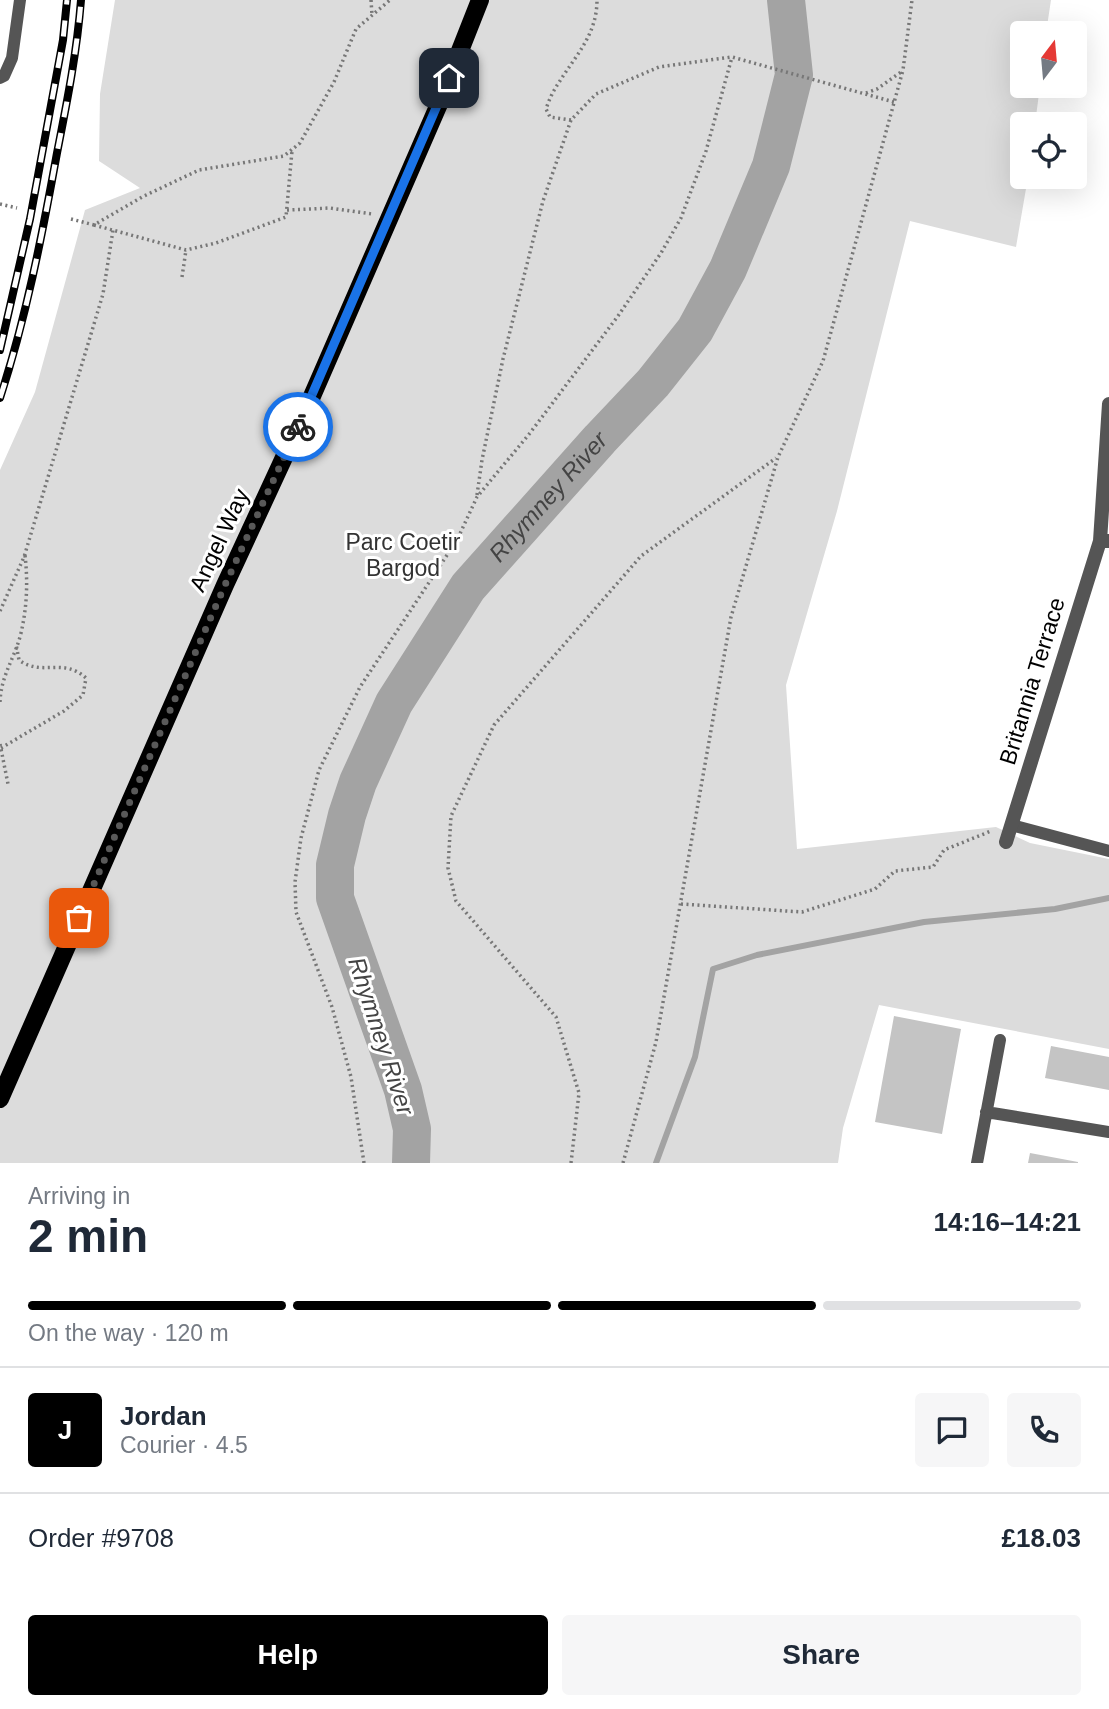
<!DOCTYPE html>
<meta charset="utf-8">
<style>
:root{--surface:#fff;--page:#f6f6f7;--text:#1f2937;--muted:#747a83;--line:#e0e1e3;--accent:#000}
body{margin:0;font-family:Helvetica,sans-serif;background:var(--page);color:var(--text);height:100vh;display:flex;flex-direction:column;font-size:26px;white-space:nowrap}
*{box-sizing:border-box;margin:0}
p{font-size:23px;color:var(--muted)}
.icon{flex:none;width:38px;height:38px;fill:none;stroke:currentColor;stroke-width:2;stroke-linecap:round;stroke-linejoin:round}
.map{position:relative;height:1163px;overflow:hidden}
.side{display:flex;flex-direction:column;background:var(--surface);flex:1}
.side>*{flex:none}
.needle{width:46px;rotate:16deg}
.tools{position:absolute;left:1010px;top:21px;display:grid;gap:14px}
.tools a{display:grid;place-items:center;width:77px;height:77px;border-radius:7px;background:var(--surface);box-shadow:0 7px 28px #0002;font-size:35px}
.pin{position:absolute;display:grid;place-items:center;width:60px;height:60px;color:#fff;margin:-30px;border-radius:14px;box-shadow:0 4px 10px #0006}
.courier{position:absolute;display:grid;place-items:center;width:70px;height:70px;margin:-35px;border:5px solid #1a73e8;border-radius:50%;background:#fff;color:#222;box-shadow:0 2px 9px #0007}
.headline em{font-style:normal;font-weight:700}
.headline div{display:flex;flex-direction:column-reverse}
.headline{display:flex;align-items:center;justify-content:space-between;height:119px;padding:0 28px}
h1{font-size:46px;font-weight:700;line-height:52px}
.bar{display:grid;grid-template-columns:repeat(4,1fr);gap:10px 7px;align-content:center;height:84px;padding:0 28px}
.bar i{height:9px;border-radius:5px;background:var(--line)}
.bar .active{background:var(--accent)}
.bar p{grid-column:span 4}
.line{display:flex;align-items:center;gap:18px;padding:0 28px;border-top:2px solid var(--line)}
.line div{flex:1}
.round{display:grid;place-items:center;flex:none;width:74px;height:74px;border-radius:7px;background:var(--page)}
.cta{display:flex;gap:14px;margin-top:auto;padding:14px 28px}
.cta a{flex:1;height:80px;border-radius:7px;background:var(--accent);color:#fff;font-size:28px;font-weight:700;line-height:80px;text-align:center}
.cta a+a{background:var(--page);color:var(--text)}
.map>svg:first-child{display:block}
.green{fill:#dcdcdc}
.lines{fill:none;stroke-linecap:round;stroke-linejoin:round}
.stream{stroke:#a3a3a3;stroke-width:6}
.river{stroke:#a3a3a3;stroke-width:38}
.building{fill:#c4c4c4}
.primary-casing{stroke:#dbdbdb;stroke-width:19}
.path{stroke:#777;stroke-width:3.5;stroke-dasharray:2 3.5;stroke-linecap:butt}
.service{stroke:#555;stroke-width:12}
.minor{stroke:#555;stroke-width:14}
.primary{stroke:#000;stroke-width:18}
.rail-casing{stroke:#000;stroke-width:8}
.rail{stroke:#fff;stroke-width:5;stroke-dasharray:16;stroke-linecap:butt}
.done{stroke:#595959;stroke-width:7;stroke-dasharray:0 12.6}
.route{stroke:#1a73e8;stroke-width:9}
.labels{text-anchor:middle;stroke-width:6;stroke-linejoin:round;paint-order:stroke}
.street-label{font-size:23px;fill:#000;stroke:#fff}
.park-label{font-size:23px;fill:#333;stroke:#fff}
.water-label{font-size:24px;font-style:italic;fill:#444;stroke:#fff}
</style>
<div class="map">
<svg width="1109" height="1163" viewBox="0 0 1109 1163">
<rect width="100%" height="100%" fill="#fff"/>
<path class="green" d="M 115,0 L 1051,0 L 1046,33 L 1022,33 L 1022,86 L 1040,86 L 1035,124 L 1022,124 L 1022,177 L 1028,177 L 1016,247 L 910,221 L 837,511 L 786,685 L 797,849 L 996,827 L 1030,843 L 1109,859 L 1109,1049 L 879,1005 L 843,1128 L 838,1163 L 0,1163 L 0,470 L 35,392 L 85,210 L 140,188 L 99,161 L 100,94 Z"/>
<g class="lines">
<path class="stream" d="M 656,1163 L 695,1057 L 713,969 L 757,955 L 924,922 L 1055,909 L 1109,898"/>
<path class="river" id="s1" d="M 411,1163 L 412,1129 L 403,1090 L 335,898 L 335,865 L 347,815 L 358,782 L 394,703 L 468,587 L 600,439 L 653,383 L 695,330 L 728,269 L 771,166 L 794,75 L 786,0"/>
</g>
<path class="building" d="M 894,1016 L 961,1029 L 942,1134 L 875,1122 Z
M 1051,1046 L 1109,1057 L 1109,1090 L 1045,1078 Z
M 1030,1153 L 1078,1162 L 1078,1163 L 1028,1163 Z"/>
<g class="lines">
<g class="primary-casing">
<path id="primary" d="M 0,1099 L 225,585 L 306,410 L 439,104 L 480,0"/>
</g>
<path class="path" d="M 371,0 L 372,15
M 866,93 L 877,89 L 901,72
M 571,120 L 550,117 L 546,109 C 549,100 553,91 558,84 C 575,56 597,35 597,0
M 0,204 L 17,208
M 287,210 L 330,208 L 372,214
M 71,219 L 94,225 L 142,197 L 199,170 L 284,156 L 300,143 L 334,82 L 356,29 L 390,0
M 94,225 L 186,250 L 216,243 L 286,217 L 292,151
M 182,277 L 186,250
M 477,495 L 482,460 L 503,359 L 543,201 L 571,120 L 596,94 L 659,67 L 732,57 L 894,102
M 0,611 L 24,557 L 103,294 L 113,230
M 0,702 C 1,675 15,658 21,633 C 27,607 28,582 25,555
M 0,744 L 8,784
M 1,748 L 64,711 L 83,695 L 86,678 C 63,657 42,677 19,660 L 16,644
M 681,904 L 802,912 L 875,889 L 895,871 L 933,867 L 944,850 L 991,831
M 364,1163 L 351,1077 L 332,1007 L 296,912 L 295,882 L 301,838 L 319,770 L 360,687 L 457,540 L 477,497 L 530,433 L 618,316 L 661,253 L 681,218 L 706,151 L 732,57
M 571,1163 L 579,1093 L 556,1017 L 456,901 L 448,868 L 451,816 L 494,725 L 641,556 L 776,458
M 623,1163 L 656,1042 L 731,617 L 778,457 L 823,361 L 903,70 L 912,0"/>
<path class="service" d="M 0,78 L 4,76 L 12,58 L 20,0
M 1011,825 L 1109,851
M 986,1112 L 1109,1132
M 977,1163 L 1000,1040"/>
<path class="minor" d="M 1100,541 L 1109,404
M 1006,842 L 1100,541 L 1109,541"/>
<use href="#primary" class="primary"/>
<g class="rail-casing">
<path id="rail" d="M 0,350 L 30,219 L 63,40 L 67,0
M 0,398 C 26,318 42,236 57,153 C 67,102 77,52 81,0"/>
</g>
<use href="#rail" class="rail"/>
</g>
<g class="lines">
<path class="done" d="M 79,918 L 225,585 L 298,427"/>
<path class="route" d="M 298,427 L 449,78"/>
</g>
<g class="labels">
<g class="street-label">
<text transform="translate(219 540) rotate(-65)" y="8">Angel Way</text>
<text transform="translate(1032 681) rotate(-73)" y="8">Britannia Terrace</text>
</g>
<g class="park-label">
<text x="403" y="550">Parc Coetir<tspan x="403" dy="26">Bargod</tspan></text>
</g>
<g class="water-label">
<text dy="8" stroke="none"><textPath href="#s1" startOffset="742">Rhymney River</textPath></text>
<text transform="translate(381 1036) rotate(72)" y="8">Rhymney River</text>
</g>
</g>
</svg>
<div class="tools">
<a><svg class="needle" viewBox="-14 -14 28 28"><path d="M0-13l5 13h-10z" fill="#e53935"/><path d="M0 13l5-13h-10z" fill="#747a83"/></svg></a>
<a><svg class="icon" aria-label="locate" viewBox="0 0 24 24"><circle cx="12" cy="12" r="6"/><path d="M12 2v4M12 18v4M2 12h4M18 12h4"/></svg></a>
</div>
<div class="pin" style="left:79px;top:918px;background:#ea580c"><svg class="icon" aria-label="bag" viewBox="0 0 24 24"><path d="M5 8h14l-1 12H6zM9 8a3 3 0 0 1 6 0"/></svg></div>
<div class="pin" style="left:449px;top:78px;background:#1f2937"><svg class="icon" aria-label="home" viewBox="0 0 24 24"><path d="M3 11l9-7 9 7M6 9v11h12V9"/></svg></div>
<div class="courier" style="left:298px;top:427px"><svg class="icon" aria-label="bike" viewBox="0 0 24 24"><circle cx="6" cy="16" r="4"/><circle cx="18" cy="16" r="4"/><path d="M6 16l4-8h5l3 8M10 8l3 8H6M13 5h3"/></svg></div>
</div>
<section class="side">
<div class="headline"><div><h1>2 min</h1><p>Arriving in</p></div><em>14:16–14:21</em></div>
<div class="bar"><i class="active"></i><i class="active"></i><i class="active"></i><i></i><p>On the way · 120 m</p></div>
<div class="line" style="height:126px"><b class="round" style="background:var(--accent);color:#fff">J</b><div><b>Jordan</b><p>Courier · 4.5</p></div><a class="round"><svg class="icon" aria-label="chat" viewBox="0 0 24 24"><path d="M4 5h16v11H9l-5 4z"/></svg></a><a class="round"><svg class="icon" aria-label="phone" viewBox="0 0 24 24"><path d="M5 4h4l2 5-3 2q2 4 5 5l2-3 5 2v4C11 20 4 13 5 4z"/></svg></a></div>
<div class="line" style="height:91px"><div>Order #9708</div><b>£18.03</b></div>
<div class="cta"><a>Help</a><a>Share</a></div>
</section>
